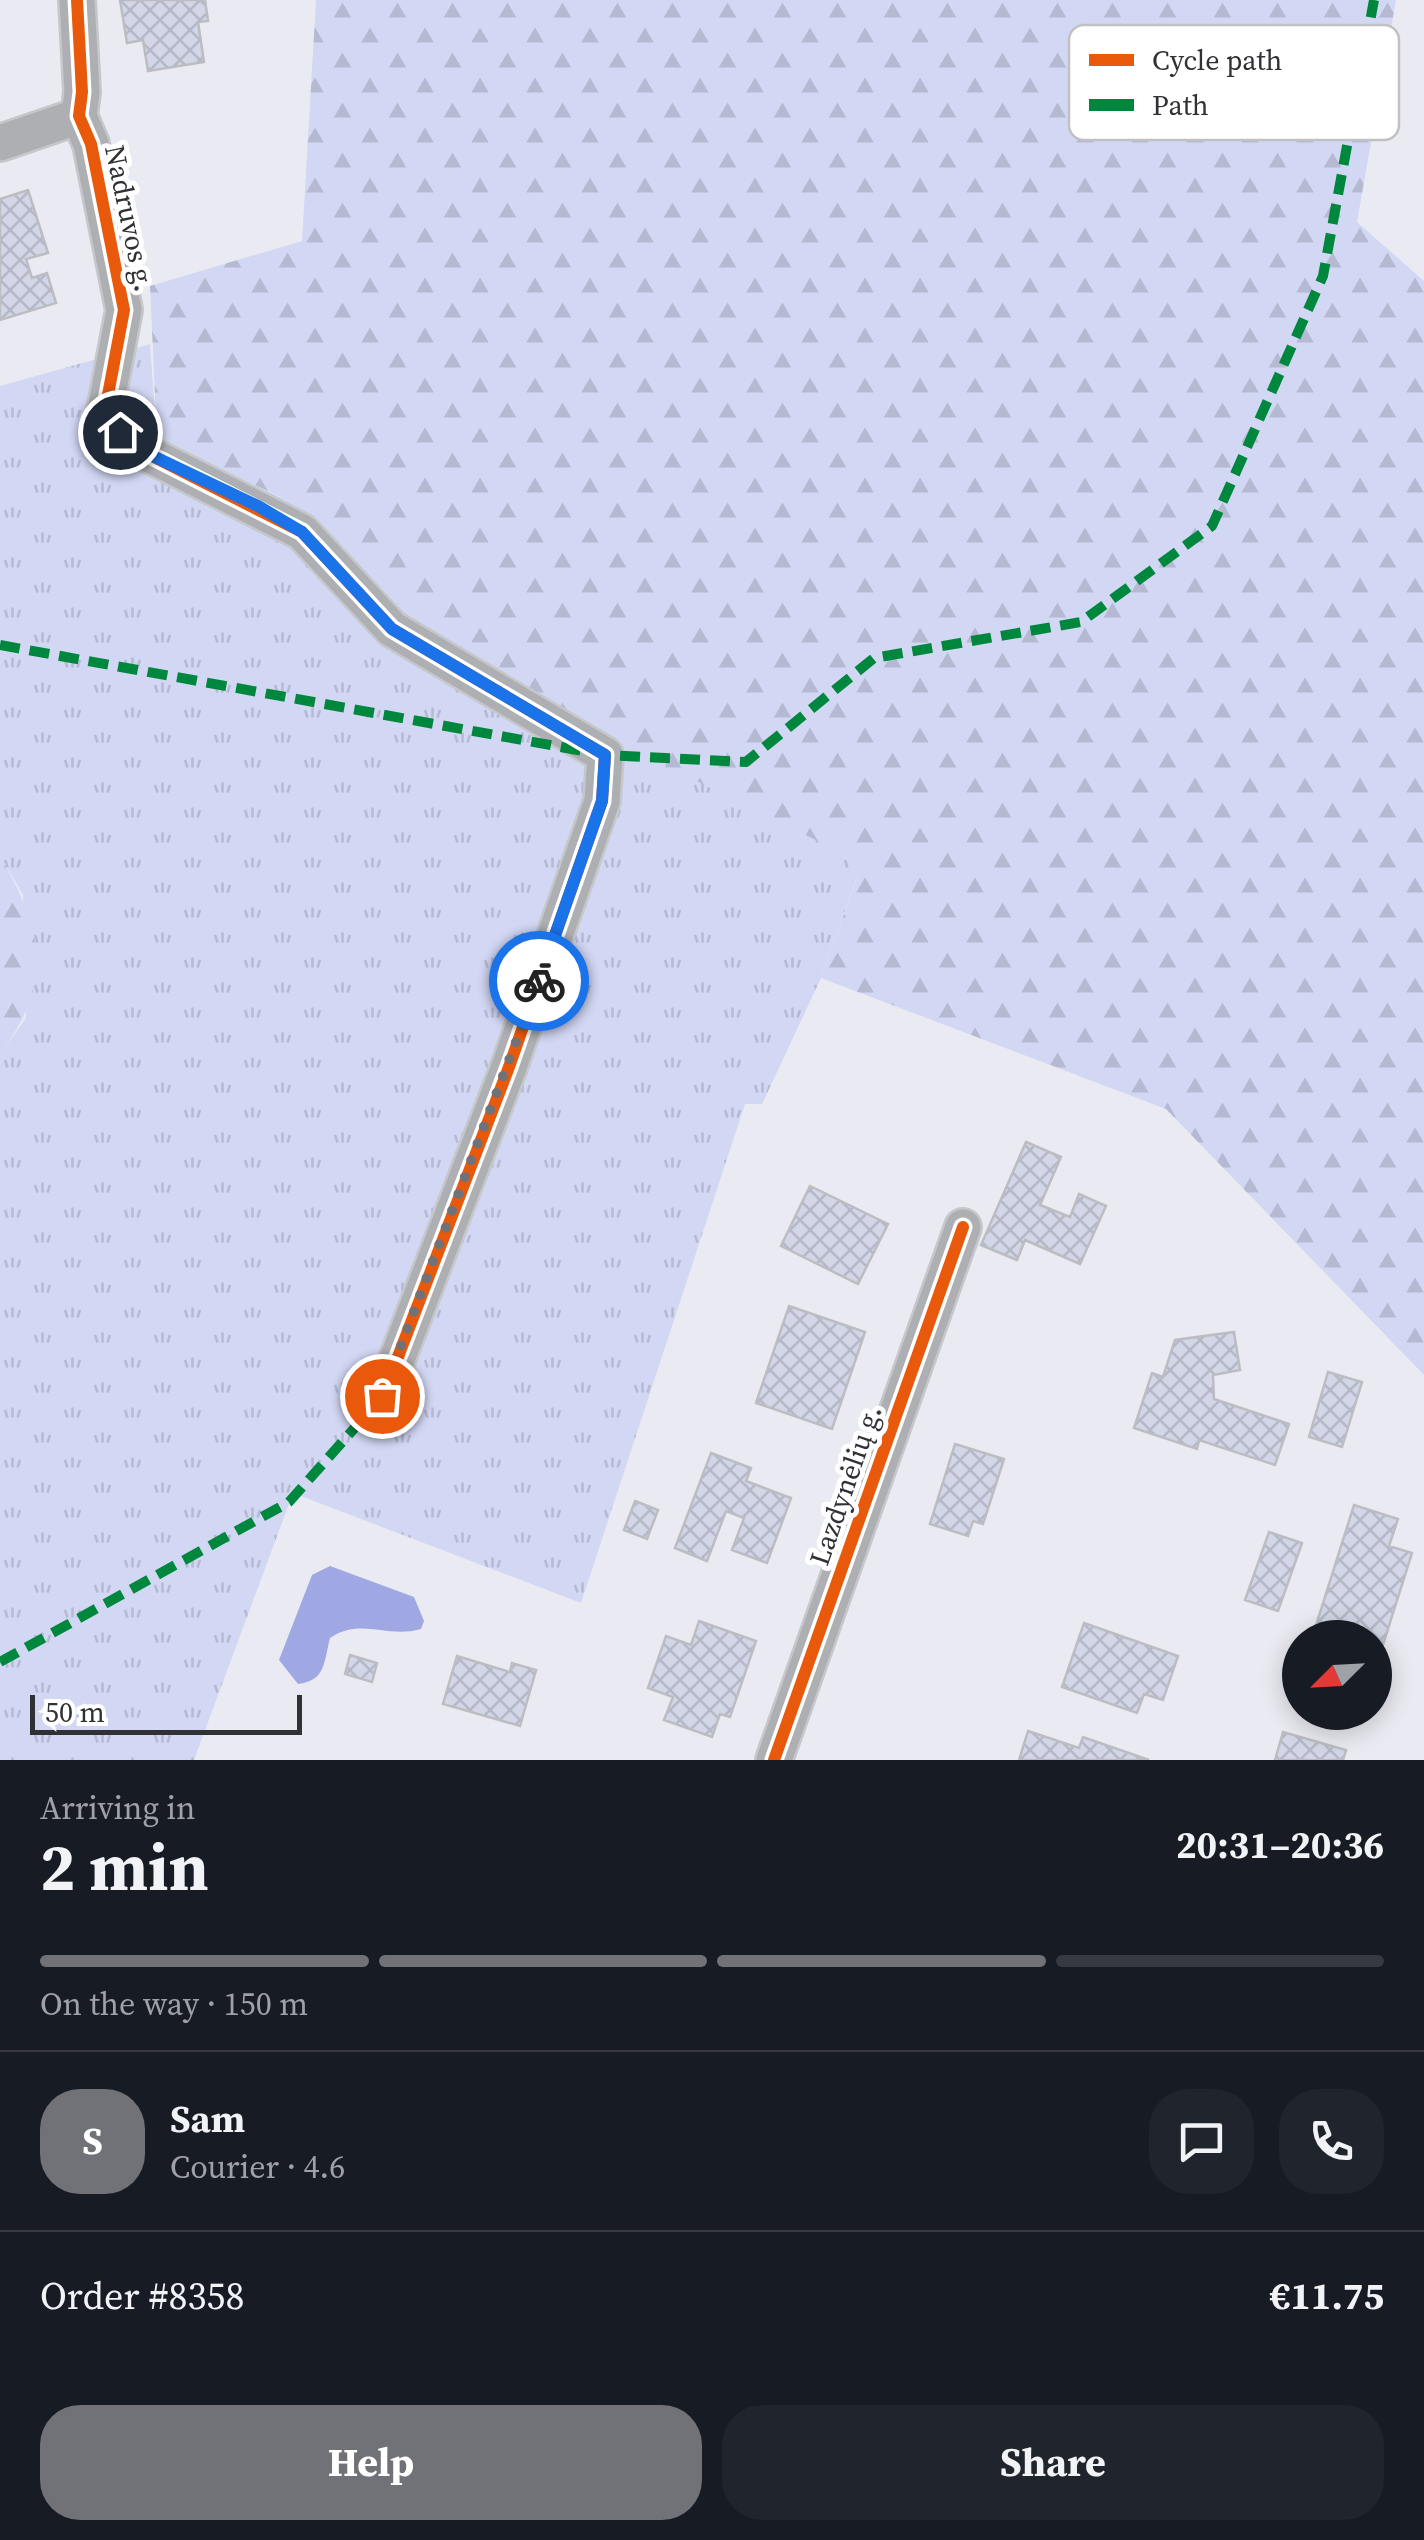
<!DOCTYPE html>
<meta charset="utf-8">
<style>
:root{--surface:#171b24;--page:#20242c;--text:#f1f3f6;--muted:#9ea1a6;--line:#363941;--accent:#717277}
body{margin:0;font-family:"Source Serif 4",serif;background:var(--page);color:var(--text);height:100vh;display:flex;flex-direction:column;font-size:38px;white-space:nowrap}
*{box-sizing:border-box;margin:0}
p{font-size:32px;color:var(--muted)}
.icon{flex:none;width:55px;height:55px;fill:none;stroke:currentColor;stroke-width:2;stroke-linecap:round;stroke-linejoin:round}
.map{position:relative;height:1760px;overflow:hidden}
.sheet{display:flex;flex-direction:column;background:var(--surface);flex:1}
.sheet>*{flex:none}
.needle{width:65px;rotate:246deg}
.tools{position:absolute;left:1282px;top:1620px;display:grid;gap:20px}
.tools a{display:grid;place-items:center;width:110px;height:110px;border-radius:50%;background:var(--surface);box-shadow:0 5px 25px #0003;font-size:50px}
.scale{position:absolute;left:30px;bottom:25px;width:272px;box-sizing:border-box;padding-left:10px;border:5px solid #303135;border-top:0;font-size:28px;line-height:35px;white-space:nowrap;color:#303135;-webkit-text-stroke:8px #fff;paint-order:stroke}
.pin{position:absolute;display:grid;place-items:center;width:85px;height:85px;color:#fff;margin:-42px;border:5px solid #fff;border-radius:50%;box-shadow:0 2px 10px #0007}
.courier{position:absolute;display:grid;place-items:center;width:100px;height:100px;margin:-50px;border:8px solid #1a73e8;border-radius:50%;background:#fff;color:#222;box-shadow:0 2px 12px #0007}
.headline em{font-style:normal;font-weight:700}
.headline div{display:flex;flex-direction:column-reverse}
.headline{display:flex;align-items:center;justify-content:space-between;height:170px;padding:0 40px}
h1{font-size:65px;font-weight:700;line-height:75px}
.bar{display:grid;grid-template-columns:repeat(4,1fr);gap:15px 10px;align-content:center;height:120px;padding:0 40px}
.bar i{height:12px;border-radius:8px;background:var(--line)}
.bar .on{background:var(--accent)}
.bar p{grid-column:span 4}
.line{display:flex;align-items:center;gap:25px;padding:0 40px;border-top:2px solid var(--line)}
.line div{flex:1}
.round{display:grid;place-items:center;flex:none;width:105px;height:105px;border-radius:40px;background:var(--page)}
.button{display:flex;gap:20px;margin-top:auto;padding:20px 40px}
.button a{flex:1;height:115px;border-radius:40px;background:var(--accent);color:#fff;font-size:40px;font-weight:700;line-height:115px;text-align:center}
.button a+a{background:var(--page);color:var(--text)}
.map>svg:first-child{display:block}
.grass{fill:url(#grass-tufts)}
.forest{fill:url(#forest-firs)}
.water{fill:#a0a8e3}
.building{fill:url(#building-cross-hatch);stroke:#bcbdc2;stroke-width:2.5}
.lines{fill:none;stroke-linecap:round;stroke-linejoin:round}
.street-casing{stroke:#c6c7cb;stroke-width:40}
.street{stroke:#aeafb2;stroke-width:35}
.quiet{stroke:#00873e;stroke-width:10;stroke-dasharray:20 10;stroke-linecap:butt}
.cycleway-casing{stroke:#fff;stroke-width:19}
.cycleway{stroke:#e8590c;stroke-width:12}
.done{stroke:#717277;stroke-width:10;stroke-dasharray:0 18}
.route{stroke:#1a73e8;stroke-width:12}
.labels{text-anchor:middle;stroke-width:10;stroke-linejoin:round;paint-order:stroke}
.street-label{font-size:28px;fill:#303135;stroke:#fff}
.key{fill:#fff;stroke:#c1c1c2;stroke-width:2.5}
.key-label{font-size:28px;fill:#303135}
</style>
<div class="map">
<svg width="1424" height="1760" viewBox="0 0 1424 1760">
<defs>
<pattern id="grass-tufts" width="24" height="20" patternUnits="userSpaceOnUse" patternTransform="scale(2.5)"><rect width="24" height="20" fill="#d2d7f4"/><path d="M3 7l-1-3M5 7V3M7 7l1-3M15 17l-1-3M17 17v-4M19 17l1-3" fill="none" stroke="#b5b9d2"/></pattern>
<pattern id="forest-firs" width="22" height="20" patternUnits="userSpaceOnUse" patternTransform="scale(2.5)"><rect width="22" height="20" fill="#d2d7f4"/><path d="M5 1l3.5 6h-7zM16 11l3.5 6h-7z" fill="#b5b9d2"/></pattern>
<pattern id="building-cross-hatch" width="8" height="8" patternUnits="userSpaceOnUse" patternTransform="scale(2.5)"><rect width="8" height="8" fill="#d3d6e6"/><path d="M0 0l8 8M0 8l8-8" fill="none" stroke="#b5b8c6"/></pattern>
</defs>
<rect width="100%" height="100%" fill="#eaebf2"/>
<path class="grass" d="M 150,344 L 157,441 L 287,500 L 420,625 L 559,713 L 821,839 L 844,854 L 857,877 L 821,978 L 762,1104 L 745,1104 L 581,1603 L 293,1493 L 194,1760 L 0,1760 L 0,1054 L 26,1018 L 23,895 L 0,855 L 0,386 Z"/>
<path class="forest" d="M 316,0 L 1396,0 L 1357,222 L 1424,281 L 1424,1375 L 1166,1109 L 821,978 L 857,878 L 844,854 L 559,713 L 420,625 L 287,500 L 157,440 L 150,286 L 302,241 Z
M 0,855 C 43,932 55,980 0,1054 Z"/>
<path class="water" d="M 330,1566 L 414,1597 L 424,1621 L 421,1629 C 387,1639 361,1617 330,1638 C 324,1661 326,1681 298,1684 L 279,1660 L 312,1575 Z"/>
<path class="building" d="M 120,0 L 205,0 L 208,21 L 198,22 L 204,62 L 148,71 L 143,40 L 127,43 Z
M 28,190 L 48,253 L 26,259 L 32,278 L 47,273 L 56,303 L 0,320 L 0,199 Z
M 1026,1142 L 1061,1157 L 1040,1205 L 1070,1217 L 1079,1194 L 1106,1206 L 1080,1264 L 1025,1240 L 1017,1260 L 981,1245 Z
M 810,1186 L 888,1224 L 858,1284 L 781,1246 Z
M 789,1306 L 865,1332 L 832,1429 L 756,1403 Z
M 1234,1332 L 1240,1370 L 1213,1375 L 1214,1399 L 1289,1424 L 1275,1465 L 1199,1440 L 1197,1449 L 1134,1428 L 1152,1373 L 1163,1377 L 1175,1340 Z
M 1328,1372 L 1362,1382 L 1342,1447 L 1309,1437 Z
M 955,1444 L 1004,1459 L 983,1524 L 973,1521 L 968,1536 L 930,1524 Z
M 711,1453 L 751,1468 L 746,1481 L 791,1498 L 767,1563 L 732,1550 L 744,1518 L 726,1511 L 707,1561 L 675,1548 Z
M 635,1501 L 658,1510 L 647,1539 L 624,1530 Z
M 1354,1505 L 1398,1519 L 1389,1546 L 1412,1553 L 1382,1648 L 1375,1646 L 1375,1638 L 1312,1638 Z
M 1269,1532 L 1302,1543 L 1278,1611 L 1245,1600 Z
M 699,1621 L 756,1641 L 730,1717 L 720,1714 L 712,1737 L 664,1720 L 673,1697 L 648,1688 L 666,1636 L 691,1645 Z
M 1084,1623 L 1178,1656 L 1163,1700 L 1144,1694 L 1137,1713 L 1062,1687 Z
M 350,1655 L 377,1663 L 372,1682 L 345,1674 Z
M 457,1656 L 510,1672 L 512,1663 L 536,1670 L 520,1726 L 443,1704 Z
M 1028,1731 L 1079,1748 L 1083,1737 L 1149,1760 L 1019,1760 Z
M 1283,1732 L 1346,1750 L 1343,1760 L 1275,1760 Z"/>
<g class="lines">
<g class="street-casing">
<path id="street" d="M 77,0 L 82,92 L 79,116 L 91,144 L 124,310 L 104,416 L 136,448 L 302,532 L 392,629 L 605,755 L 602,801 L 509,1067 L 383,1396
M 0,143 L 79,116
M 774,1760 L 963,1227"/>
</g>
<use href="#street" class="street"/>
<path class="quiet" d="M 0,645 L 605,755 L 746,762 L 874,658 L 1081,622 L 1212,526 L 1323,276 L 1374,0
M 0,1662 L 289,1502 L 383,1396"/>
<g class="cycleway-casing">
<path id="cycleway" d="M 77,0 L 82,92 L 79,116 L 91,144 L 124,310 L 104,416 L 136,448 L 302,532 L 392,629 L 605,755 L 602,801 L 509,1067 L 383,1396
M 774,1760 L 963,1227"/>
</g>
<use href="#cycleway" class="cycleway"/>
</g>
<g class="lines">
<path class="done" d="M 382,1396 L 539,981"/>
<path class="route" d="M 120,432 L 136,448 L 258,506 L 302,532 L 392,629 L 605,755 L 602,801 L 539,981"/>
</g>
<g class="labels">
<g class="street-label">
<text transform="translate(130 218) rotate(78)" y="10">Nadruvos g.</text>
<text transform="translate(845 1485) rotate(-71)" y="10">Lazdynėlių g.</text>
</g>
</g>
<rect x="1069" y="25" width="330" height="115" rx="15" class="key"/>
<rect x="1089" y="54" width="45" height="12" fill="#e8590c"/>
<rect x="1089" y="99" width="45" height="12" fill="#00873e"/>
<g class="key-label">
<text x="1152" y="70">Cycle path</text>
<text x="1152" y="115">Path</text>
</g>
</svg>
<div class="tools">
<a><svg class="needle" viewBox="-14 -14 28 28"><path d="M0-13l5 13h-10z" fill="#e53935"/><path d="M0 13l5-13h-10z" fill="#9ea1a6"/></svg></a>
</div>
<div class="scale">50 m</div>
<div class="pin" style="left:382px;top:1396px;background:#ea580c"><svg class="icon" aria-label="bag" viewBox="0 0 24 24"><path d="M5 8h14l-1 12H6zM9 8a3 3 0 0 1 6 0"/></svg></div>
<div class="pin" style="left:120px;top:432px;background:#1f2937"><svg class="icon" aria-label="home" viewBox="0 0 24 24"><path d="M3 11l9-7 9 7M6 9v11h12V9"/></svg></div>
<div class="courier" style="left:539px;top:981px"><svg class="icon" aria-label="bike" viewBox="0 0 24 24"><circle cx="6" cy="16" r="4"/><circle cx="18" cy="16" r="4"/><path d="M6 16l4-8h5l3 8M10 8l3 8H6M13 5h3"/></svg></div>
</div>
<section class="sheet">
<div class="headline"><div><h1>2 min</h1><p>Arriving in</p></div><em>20:31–20:36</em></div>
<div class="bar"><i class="on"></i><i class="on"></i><i class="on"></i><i></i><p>On the way · 150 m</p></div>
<div class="line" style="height:180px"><b class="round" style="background:var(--accent);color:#fff">S</b><div><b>Sam</b><p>Courier · 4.6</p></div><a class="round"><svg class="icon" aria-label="chat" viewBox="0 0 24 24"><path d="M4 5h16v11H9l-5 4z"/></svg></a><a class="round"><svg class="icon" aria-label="phone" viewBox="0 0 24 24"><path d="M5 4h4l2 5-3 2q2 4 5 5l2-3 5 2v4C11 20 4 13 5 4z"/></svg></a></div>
<div class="line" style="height:130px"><div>Order #8358</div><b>€11.75</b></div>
<div class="button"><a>Help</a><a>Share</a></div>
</section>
